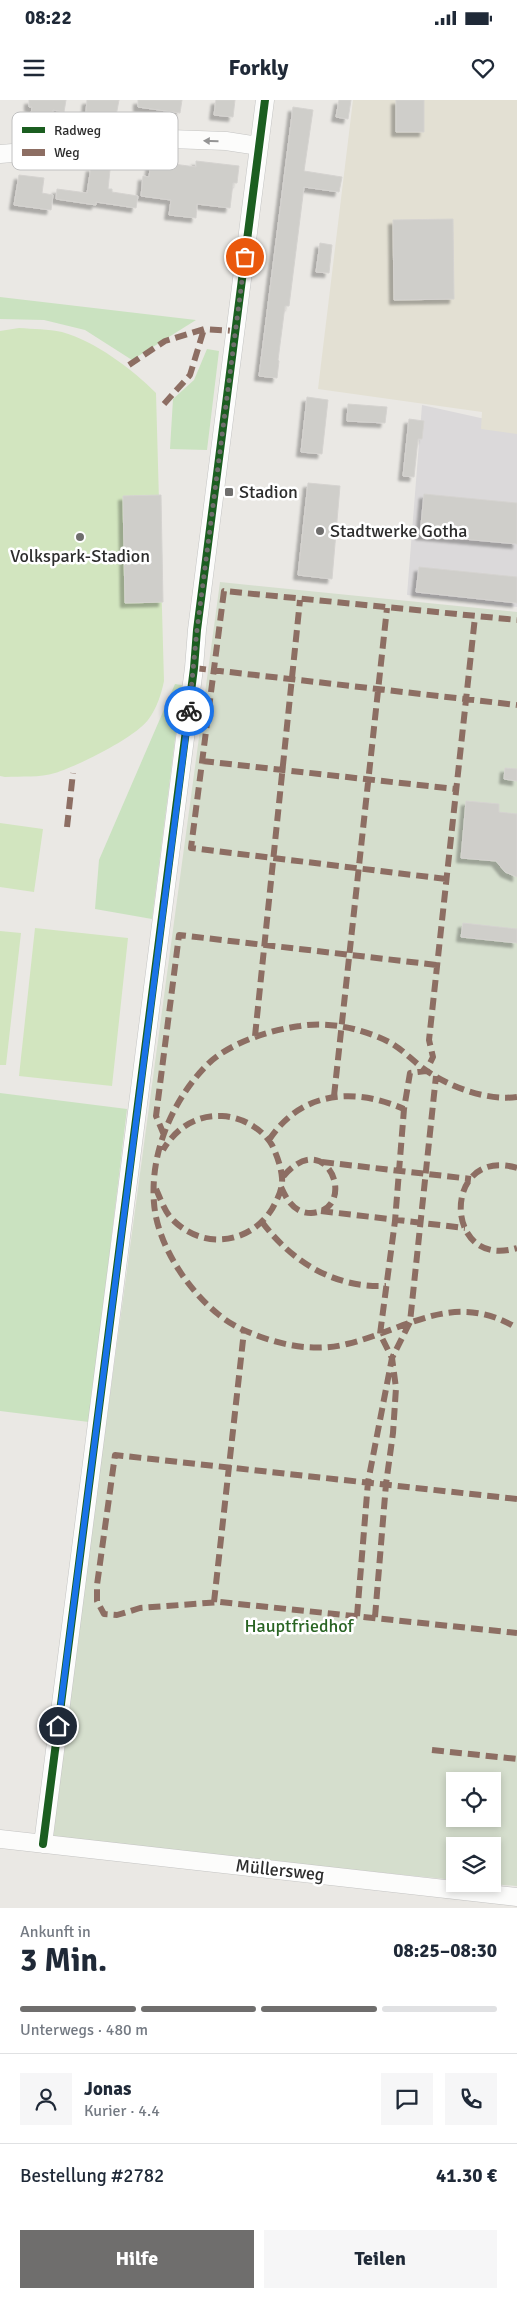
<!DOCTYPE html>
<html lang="de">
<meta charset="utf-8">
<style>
:root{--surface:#fff;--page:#f6f6f7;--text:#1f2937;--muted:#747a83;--line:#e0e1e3;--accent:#6f6e6d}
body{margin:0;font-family:Signika,sans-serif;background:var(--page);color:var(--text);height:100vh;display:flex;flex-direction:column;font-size:19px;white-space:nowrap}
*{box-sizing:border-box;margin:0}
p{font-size:16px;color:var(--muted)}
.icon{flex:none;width:28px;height:28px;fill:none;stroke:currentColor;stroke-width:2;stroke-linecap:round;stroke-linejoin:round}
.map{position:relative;height:1808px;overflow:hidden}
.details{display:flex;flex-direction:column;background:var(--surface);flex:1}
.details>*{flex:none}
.tools{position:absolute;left:446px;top:1672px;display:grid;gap:10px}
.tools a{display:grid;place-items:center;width:55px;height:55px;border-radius:0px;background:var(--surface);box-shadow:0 2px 8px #0003;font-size:25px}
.pin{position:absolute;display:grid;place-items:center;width:42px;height:42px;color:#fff;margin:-21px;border:2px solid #fff;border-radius:50%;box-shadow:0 1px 5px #0007}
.courier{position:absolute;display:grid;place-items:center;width:50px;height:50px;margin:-25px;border:4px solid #1a73e8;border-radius:50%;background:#fff;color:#222;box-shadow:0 1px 6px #0007}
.overview em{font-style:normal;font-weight:700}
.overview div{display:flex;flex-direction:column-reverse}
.overview{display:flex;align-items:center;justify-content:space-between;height:85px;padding:0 20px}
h1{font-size:32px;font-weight:700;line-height:38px}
.bar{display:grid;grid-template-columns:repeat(4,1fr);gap:8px 5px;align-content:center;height:60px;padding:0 20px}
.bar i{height:6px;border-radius:4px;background:var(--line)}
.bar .active{background:var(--accent)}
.bar p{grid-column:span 4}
.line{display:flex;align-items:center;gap:12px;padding:0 20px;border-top:1px solid var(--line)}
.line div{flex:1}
.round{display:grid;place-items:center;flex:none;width:52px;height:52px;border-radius:0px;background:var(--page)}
.button{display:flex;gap:10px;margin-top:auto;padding:10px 20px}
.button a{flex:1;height:58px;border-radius:0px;background:var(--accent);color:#fff;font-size:20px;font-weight:700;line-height:58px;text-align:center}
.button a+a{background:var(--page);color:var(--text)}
.status{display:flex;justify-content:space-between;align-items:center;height:35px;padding:0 25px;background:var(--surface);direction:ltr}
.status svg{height:14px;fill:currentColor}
header{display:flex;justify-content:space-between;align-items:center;height:65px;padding:0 20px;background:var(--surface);font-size:22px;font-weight:700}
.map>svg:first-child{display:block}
.industrial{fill:#dbd9da}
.education{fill:#e3e0d3}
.green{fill:#cae2c0}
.cemetery{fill:#d5decd;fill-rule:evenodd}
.pitch{fill:#d2e5bf}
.building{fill:#cfceca;stroke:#d5d3d0;filter:url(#shadow)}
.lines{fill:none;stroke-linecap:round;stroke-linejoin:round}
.street-casing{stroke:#c4c4c3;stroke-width:19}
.street{stroke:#fcfcfb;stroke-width:18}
.quiet{stroke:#8d6e63;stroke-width:6;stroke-dasharray:12 6;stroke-linecap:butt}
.cycleway-casing{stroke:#fff;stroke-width:11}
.cycleway{stroke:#1b5e20;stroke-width:8}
.oneway{fill:#949494}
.done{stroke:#6f6e6d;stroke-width:5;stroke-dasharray:0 9}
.route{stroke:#1a73e8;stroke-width:6}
.poi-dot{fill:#6f6e6d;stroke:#fff;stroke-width:2}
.labels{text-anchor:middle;stroke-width:5;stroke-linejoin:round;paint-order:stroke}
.poi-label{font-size:18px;fill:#2d2d2d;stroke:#fff;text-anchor:start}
.park-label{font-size:18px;fill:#296423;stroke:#fff}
.street-label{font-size:18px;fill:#2d2d2d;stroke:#fff}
.key{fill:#fff;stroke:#c0c0c0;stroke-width:1}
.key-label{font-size:14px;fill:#2d2d2d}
</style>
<div class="status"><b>08:22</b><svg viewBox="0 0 49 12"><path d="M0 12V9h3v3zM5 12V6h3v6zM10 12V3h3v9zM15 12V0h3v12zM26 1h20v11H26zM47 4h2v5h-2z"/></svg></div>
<header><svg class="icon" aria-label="menu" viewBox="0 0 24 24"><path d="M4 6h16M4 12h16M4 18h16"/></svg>Forkly<svg class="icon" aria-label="heart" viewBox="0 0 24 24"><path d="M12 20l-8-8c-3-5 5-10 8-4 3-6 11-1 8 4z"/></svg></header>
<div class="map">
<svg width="517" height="1808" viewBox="0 0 517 1808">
<defs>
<filter id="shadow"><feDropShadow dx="-4.5" dy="4.5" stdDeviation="1" flood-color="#0004"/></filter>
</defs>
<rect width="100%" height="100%" fill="#eae8e4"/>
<path class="industrial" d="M 422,305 L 517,326 L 517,507 L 407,495 Z"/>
<path class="education" d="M 353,0 L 517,0 L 517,334 L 481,329 L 482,312 L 318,289 Z"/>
<path class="green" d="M 0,197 L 196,220 L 132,260 L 85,230 L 44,220 L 0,219 Z
M 207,249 L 219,251 L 207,350 L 170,349 L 173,299 L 194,280 Z
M 175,584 L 182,585 L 152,819 L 95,809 L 99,760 Z
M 0,993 L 127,1009 L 89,1322 L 0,1311 Z"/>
<path class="cemetery" d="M 220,482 L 517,512 L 517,1786 L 492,1784 L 492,1746 L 455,1746 L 455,1780 L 50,1739 ZM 455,1681 L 492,1681 L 492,1719 L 455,1719 Z"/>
<path class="pitch" d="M 19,228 C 33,229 48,229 62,232 C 95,241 132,269 156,293 L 164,581 C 161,595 157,608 148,620 C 134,638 78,666 55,673 C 40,678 21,676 5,677 L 0,676 L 0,231 Z
M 0,723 L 43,729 L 34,792 L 0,787 Z
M 35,828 L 128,838 L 112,986 L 19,976 Z
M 0,831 L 21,833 L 6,965 L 0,965 Z"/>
<path class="building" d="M 29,0 L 66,0 L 64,12 L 53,10 L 51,24 L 30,21 L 32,7 L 29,7 Z
M 87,0 L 119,0 L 116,16 L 86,12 Z
M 138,0 L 182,0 L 180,13 L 138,7 Z
M 216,0 L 235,0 L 233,17 L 214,15 Z
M 339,0 L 351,0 L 348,19 L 336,17 Z
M 396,0 L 424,0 L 424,32 L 396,32 Z
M 293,7 L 313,10 L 304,71 L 342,77 L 339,92 L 304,87 L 289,206 L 285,206 L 278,260 L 279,261 L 277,278 L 259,276 Z
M 151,61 L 196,67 L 196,61 L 239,66 L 237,83 L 233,83 L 230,108 L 197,104 L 196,118 L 169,115 L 171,100 L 141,96 L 143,76 L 149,77 Z
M 91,67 L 110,70 L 108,89 L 112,89 L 112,92 L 138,96 L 136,108 L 96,102 L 96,105 L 56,99 L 57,89 L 87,93 Z
M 19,75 L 44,78 L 42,93 L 53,95 L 51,110 L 14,105 Z
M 453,119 L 454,199 L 394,200 L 393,120 Z
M 320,143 L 332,145 L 329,173 L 316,172 Z
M 307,297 L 328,300 L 322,354 L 301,352 Z
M 348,304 L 387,307 L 385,323 L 347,321 Z
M 409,319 L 424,321 L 422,339 L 418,339 L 414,377 L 403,376 Z
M 308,383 L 340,386 L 332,479 L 298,475 Z
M 424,394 L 517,403 L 517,444 L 420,435 Z
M 161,395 L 163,502 L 125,503 L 123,396 Z
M 419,467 L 517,477 L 517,503 L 416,492 Z
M 505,668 L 517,669 L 517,681 L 504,679 Z
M 466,701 L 499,704 L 499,712 L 517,714 L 517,777 L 505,772 L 496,761 L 461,758 Z
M 463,823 L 517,829 L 517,843 L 461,837 Z"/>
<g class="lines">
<g class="street-casing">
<path id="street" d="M 0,54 L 49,50 L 142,38 L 226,41 L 259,46
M 0,1739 L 517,1797
M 43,1744 L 194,568 L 197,530 L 265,0"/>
</g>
<use href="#street" class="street"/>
<path class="quiet" d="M 129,265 L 165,241 L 204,229 L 235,231
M 164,304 L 190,275 L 204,229
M 194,568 L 517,605
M 202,661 L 455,689
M 67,727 L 73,673
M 446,779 L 191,748 L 224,491 L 517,520
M 255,936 L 300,500
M 334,996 L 387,508
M 517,997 C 487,1001 449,987 424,969 C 413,961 403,950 391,943 C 364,929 330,921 300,926 C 270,930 228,943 206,966 C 172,1001 150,1053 154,1103 C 157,1144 187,1189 218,1214 C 232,1226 247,1232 264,1238 C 290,1247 319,1251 347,1244 C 408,1229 454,1190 517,1228
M 164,1035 L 156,1016 L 179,835 L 437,865
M 269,1040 C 301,991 354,987 404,1009
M 322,1062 L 471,1079
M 517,1068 C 442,1045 442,1171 517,1148
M 281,1087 C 287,1100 294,1113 311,1113 C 360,1111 327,1022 282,1078
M 156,1089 C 161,1100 165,1113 174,1121 C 204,1150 250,1144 272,1109 C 277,1100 283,1089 282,1078 C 281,1066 277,1056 272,1045 C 262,1028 241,1017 222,1016 C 196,1015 176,1028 163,1050
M 321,1111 L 465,1128
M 262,1122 C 293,1163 335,1188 386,1186
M 517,1399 L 115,1355 L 97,1485 L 97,1501 L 104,1514 L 117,1515 L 140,1508 L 220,1502 L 517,1533
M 214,1502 L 244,1231
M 357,1516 L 368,1382 L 392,1258 L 380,1234 L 395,1121 L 404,1009 L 410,973 L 426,971 L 433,957 L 429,940 L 475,517
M 375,1517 L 386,1384 L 393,1333 L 396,1288 L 392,1258 L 410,1222 L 436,976
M 432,1650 L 517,1659"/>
<g class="cycleway-casing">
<path id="cycleway" d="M 43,1744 L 194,568 L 197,530 L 265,0"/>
</g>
<use href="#cycleway" class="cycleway"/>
</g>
<defs><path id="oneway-solid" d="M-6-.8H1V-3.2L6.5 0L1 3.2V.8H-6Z" transform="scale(1.25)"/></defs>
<use class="oneway" href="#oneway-solid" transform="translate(211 41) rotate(-178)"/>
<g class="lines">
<path class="done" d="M 189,611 L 197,530 L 245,157"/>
<path class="route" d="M 58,1626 L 189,611"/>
</g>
<g class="poi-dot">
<rect x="224" y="387" width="10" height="10" rx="2.5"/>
<circle cx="320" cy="431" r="5"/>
<circle cx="80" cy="437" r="5"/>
</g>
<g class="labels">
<g class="poi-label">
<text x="239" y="398">Stadion</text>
<text x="330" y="437">Stadtwerke Gotha</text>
<text x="80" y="462" text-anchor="middle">Volkspark-Stadion</text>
</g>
<g class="park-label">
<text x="299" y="1532">Hauptfriedhof</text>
</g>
<g class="street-label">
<text transform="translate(280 1770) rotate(6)" y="6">Müllersweg</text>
</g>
</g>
<rect x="12" y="12" width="166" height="58" rx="8" class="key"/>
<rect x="22" y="27" width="23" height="6" fill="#1b5e20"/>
<rect x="22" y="49" width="23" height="7" fill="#8d6e63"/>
<g class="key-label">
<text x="54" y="35">Radweg</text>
<text x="54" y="57">Weg</text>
</g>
</svg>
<div class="tools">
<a><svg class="icon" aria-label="locate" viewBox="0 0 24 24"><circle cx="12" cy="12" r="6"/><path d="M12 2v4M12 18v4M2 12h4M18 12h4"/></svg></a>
<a><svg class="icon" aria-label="layers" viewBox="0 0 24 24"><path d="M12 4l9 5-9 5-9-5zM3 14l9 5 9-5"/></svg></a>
</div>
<div class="pin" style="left:245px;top:157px;background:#ea580c"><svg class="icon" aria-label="bag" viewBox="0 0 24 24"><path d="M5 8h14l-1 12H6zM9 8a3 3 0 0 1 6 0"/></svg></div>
<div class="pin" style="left:58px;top:1626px;background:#1f2937"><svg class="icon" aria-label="home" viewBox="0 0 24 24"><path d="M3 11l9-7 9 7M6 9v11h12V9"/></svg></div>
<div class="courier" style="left:189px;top:611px"><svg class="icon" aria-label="bike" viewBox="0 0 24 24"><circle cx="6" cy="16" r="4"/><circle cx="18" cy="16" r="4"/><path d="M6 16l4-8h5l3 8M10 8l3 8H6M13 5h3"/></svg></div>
</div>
<section class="details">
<div class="overview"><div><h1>3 Min.</h1><p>Ankunft in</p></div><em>08:25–08:30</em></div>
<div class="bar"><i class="active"></i><i class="active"></i><i class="active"></i><i></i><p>Unterwegs · 480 m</p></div>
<div class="line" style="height:90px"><a class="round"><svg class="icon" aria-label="person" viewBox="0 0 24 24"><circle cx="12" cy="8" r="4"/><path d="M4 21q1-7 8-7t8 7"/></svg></a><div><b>Jonas</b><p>Kurier · 4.4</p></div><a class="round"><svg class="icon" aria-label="chat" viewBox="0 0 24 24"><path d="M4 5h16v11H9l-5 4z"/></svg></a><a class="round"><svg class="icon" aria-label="phone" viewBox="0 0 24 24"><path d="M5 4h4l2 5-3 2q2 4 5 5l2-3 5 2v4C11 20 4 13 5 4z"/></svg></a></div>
<div class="line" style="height:65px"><div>Bestellung #2782</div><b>41.30 €</b></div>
<div class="button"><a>Hilfe</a><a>Teilen</a></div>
</section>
